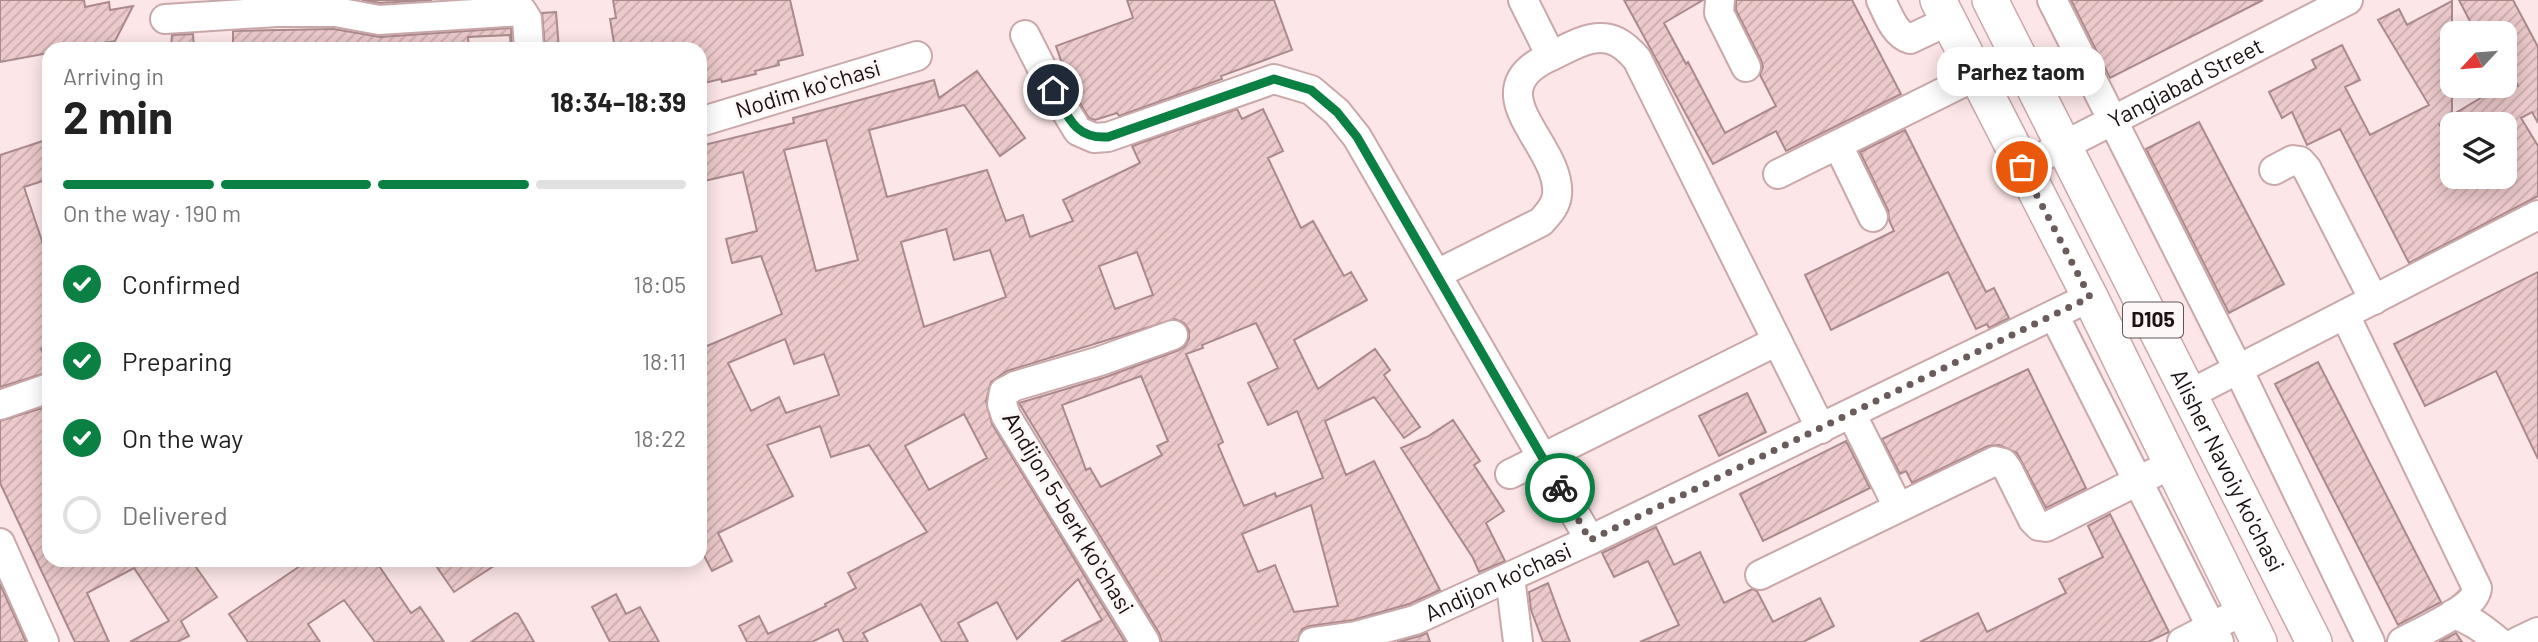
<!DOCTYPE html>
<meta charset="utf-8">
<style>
:root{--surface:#fff;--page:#f6f6f6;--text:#222;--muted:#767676;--line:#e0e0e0;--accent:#0b8043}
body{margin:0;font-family:Barlow,sans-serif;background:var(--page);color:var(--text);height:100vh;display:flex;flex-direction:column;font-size:26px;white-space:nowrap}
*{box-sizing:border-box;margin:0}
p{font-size:23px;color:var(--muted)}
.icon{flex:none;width:38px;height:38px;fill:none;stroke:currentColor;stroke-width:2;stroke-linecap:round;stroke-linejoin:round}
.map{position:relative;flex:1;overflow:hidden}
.panel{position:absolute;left:42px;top:42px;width:665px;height:525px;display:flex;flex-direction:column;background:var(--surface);border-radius:21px;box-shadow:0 4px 18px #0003}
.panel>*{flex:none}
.needle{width:46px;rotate:244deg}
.tools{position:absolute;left:2440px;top:21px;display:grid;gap:14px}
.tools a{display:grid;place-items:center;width:77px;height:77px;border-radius:14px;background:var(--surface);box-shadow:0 4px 18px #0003;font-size:35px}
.pin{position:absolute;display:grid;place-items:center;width:60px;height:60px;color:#fff;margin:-30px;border:4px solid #fff;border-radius:50%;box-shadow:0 2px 7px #0007}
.courier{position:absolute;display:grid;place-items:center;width:70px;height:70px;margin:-35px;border:5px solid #0b8043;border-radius:50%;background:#fff;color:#222;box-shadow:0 2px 9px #0007}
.bubble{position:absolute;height:49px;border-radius:21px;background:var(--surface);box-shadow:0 4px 18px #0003;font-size:23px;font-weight:700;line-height:49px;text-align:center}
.headline em{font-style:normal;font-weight:700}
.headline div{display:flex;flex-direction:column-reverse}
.headline{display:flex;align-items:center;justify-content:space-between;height:119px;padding:0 21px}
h1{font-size:46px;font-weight:700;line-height:52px}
.bar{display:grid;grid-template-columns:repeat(4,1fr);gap:10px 7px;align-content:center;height:84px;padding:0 21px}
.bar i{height:9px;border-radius:5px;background:var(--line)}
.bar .on{background:var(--accent)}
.bar p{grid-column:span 4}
ol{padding:0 21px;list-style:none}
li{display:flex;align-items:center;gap:21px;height:77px}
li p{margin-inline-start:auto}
li .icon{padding:7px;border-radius:50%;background:var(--accent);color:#fff;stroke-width:4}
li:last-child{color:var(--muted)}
li i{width:38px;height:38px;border:4px solid var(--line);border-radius:50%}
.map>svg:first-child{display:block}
.building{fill:url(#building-hatch);stroke:#ab8a8c;stroke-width:2;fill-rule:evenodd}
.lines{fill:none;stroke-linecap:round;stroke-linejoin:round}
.minor-casing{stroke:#caa8a9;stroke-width:32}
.major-casing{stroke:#caa8a9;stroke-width:38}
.minor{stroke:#fff;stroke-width:28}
.major{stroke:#fff;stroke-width:35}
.done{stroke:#6b5c5c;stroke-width:7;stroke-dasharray:0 12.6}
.route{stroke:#0b8043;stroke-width:9}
.labels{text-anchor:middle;stroke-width:6;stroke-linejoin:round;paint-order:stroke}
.shield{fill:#fef7f7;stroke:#605656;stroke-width:2}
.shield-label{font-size:21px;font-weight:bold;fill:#1d1111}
.street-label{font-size:23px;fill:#1d1111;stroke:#fef7f7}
</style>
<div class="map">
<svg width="2538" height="642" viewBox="0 0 2538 642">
<defs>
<pattern id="building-hatch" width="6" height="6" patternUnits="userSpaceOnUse" patternTransform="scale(1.75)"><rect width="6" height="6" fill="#ecc9ca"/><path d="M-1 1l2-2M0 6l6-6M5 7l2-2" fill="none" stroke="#caacac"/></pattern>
</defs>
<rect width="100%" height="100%" fill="#fce6e7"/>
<path class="building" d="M 0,0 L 84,0 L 85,7 L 109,2 L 110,10 L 133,6 L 115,41 L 71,49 L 49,49 L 49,53 L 0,62 Z
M 362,0 L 432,0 L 380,3 Z
M 613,0 L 790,0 L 803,55 L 778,61 L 779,65 L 755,71 L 756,74 L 722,82 L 721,79 L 700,84 L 700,49 L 615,49 L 610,19 L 616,18 Z
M 1127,0 L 1274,0 L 1292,50 L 1221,76 L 1222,79 L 1119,116 L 1117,113 L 1095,120 L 1089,118 L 1070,87 L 1056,46 L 1133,18 Z
M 1624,0 L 1703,0 L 1664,23 L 1686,64 L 1688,62 L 1725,133 L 1776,106 L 1760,75 L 1763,67 L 1761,60 L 1736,10 L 1736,0 L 1852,0 L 1901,94 L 1786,151 L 1776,131 L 1713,164 Z
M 2071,0 L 2263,0 L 2110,78 Z
M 2459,0 L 2513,0 L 2538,47 L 2538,123 L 2532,112 L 2521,118 L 2538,146 L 2538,196 L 2409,263 L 2340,129 L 2307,145 L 2292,112 L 2282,118 L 2269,92 L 2316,68 L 2312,60 L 2342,45 L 2360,80 L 2345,87 L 2370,135 L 2429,105 L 2378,20 L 2399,9 L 2407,25 L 2452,1 L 2452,115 L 2501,86 L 2518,86 L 2504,59 L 2504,33 L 2476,33 ZM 2439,124 L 2452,142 L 2452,124 L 2504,124 L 2504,177 L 2452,177 L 2452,144 Z
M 556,12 L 559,49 L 545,49 L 542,13 Z
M 511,28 L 512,49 L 511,49 L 510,35 L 468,37 L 469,49 L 233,49 L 233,31 L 334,29 L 380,37 Z
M 193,34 L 194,48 L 171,49 L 172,35 Z
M 977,71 L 1025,138 L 1000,156 L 964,105 L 869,130 L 887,197 L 987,170 L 1006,221 L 1023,215 L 1030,237 L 1073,221 L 1063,200 L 1140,163 L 1132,146 L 1237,109 L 1242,119 L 1263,109 L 1283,151 L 1268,158 L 1301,228 L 1313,221 L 1344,276 L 1351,272 L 1367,300 L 1294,340 L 1318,389 L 1375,349 L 1390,370 L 1384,375 L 1420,427 L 1404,438 L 1374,397 L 1325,421 L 1346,475 L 1374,461 L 1440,590 L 1409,604 L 1353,620 L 1310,626 L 1302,629 L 1297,642 L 1162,642 L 1159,633 L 1019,403 L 1106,377 L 1179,350 L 1185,346 L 1189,339 L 1189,330 L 1184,323 L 1175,319 L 1007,371 L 991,382 L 986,401 L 992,424 L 1125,642 L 1061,642 L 1102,620 L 1078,579 L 1017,639 L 997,602 L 958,623 L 968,642 L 942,642 L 921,604 L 863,633 L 868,642 L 844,642 L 838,629 L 812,642 L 747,642 L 739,626 L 759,616 L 768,634 L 826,606 L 825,604 L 856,588 L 848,573 L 927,532 L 869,445 L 831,457 L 820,426 L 767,445 L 793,496 L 718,533 L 732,561 L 712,571 L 700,548 L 700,349 L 782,314 L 761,256 L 732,263 L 726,239 L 757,231 L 743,172 L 700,182 L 700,146 L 794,123 L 793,118 L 934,80 L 939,98 ZM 826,140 L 858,260 L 816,271 L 784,150 ZM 946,229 L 954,260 L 990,250 L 1006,297 L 924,327 L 901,242 ZM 1137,252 L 1153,295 L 1115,309 L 1099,266 ZM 1256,323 L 1278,368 L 1248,383 L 1268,425 L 1297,411 L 1323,478 L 1276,497 L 1275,493 L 1244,506 L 1218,445 L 1223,442 L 1186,354 L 1203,348 L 1202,345 ZM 785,339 L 794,364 L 824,354 L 839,395 L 786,413 L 779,397 L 751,411 L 728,363 ZM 1141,376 L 1168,441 L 1157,446 L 1162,455 L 1101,487 L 1090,468 L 1086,470 L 1062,405 ZM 964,414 L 987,458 L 929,490 L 905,446 ZM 1311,505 L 1338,606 L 1294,612 L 1275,565 L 1258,572 L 1242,534 Z
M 2199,122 L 2284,284 L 2229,313 L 2146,149 Z
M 1905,130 L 1986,292 L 1994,288 L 2009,318 L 1989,328 L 1987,324 L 1976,329 L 1948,272 L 1831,330 L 1805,275 L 1894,231 L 1889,220 L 1888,210 L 1860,152 Z
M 49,139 L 49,179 L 24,187 L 49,262 L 49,346 L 41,349 L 49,366 L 49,372 L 0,387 L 0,155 Z
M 2538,272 L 2538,459 L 2496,371 L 2425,406 L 2394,344 Z
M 2318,362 L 2441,602 L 2398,625 L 2275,384 Z
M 2028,369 L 2086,488 L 2046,508 L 2017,453 L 1999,445 L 1988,446 L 1912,483 L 1906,471 L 1900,474 L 1882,439 Z
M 1747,393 L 1766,432 L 1719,456 L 1699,416 Z
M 49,406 L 49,560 L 191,560 L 217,597 L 181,621 L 189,636 L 177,642 L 130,642 L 169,621 L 134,568 L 87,593 L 109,642 L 75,642 L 0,483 L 0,421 Z
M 1453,420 L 1480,461 L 1474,465 L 1504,511 L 1486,523 L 1505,561 L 1479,572 L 1473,558 L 1401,448 L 1427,437 Z
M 1846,441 L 1870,488 L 1763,541 L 1740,494 Z
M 2110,514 L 2169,632 L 2148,642 L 1920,642 L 1978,613 L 1987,632 L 2066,593 L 2059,579 L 2103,557 L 2088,526 Z
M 1656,527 L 1674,565 L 1700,552 L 1724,603 L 1752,589 L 1757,591 L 1773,622 L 1820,598 L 1834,626 L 1803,642 L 1640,642 L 1679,625 L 1648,561 L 1614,577 L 1602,553 Z
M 309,560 L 375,560 L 411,613 L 420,607 L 444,642 L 375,642 L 344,600 L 308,624 L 320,642 L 248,642 L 229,614 Z
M 432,560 L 503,560 L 454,592 Z
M 1548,583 L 1561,619 L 1570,642 L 1543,642 L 1531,610 L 1529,592 Z
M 0,584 L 26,642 L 0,642 Z
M 616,594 L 626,614 L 640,607 L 659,642 L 610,642 L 592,607 Z
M 515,613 L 518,614 L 534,642 L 471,642 Z
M 1427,633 L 1430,642 L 1397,642 L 1420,636 Z
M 2456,633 L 2462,642 L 2439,642 L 2441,641 Z"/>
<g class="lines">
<g class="minor-casing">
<g id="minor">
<path d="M 1523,0 L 1551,56"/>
<path d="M 1720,0 L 1719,13 L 1746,67"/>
<path d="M 1881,0 C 1888,14 1894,34 1910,39 L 1948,21"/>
<path d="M 2052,0 L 2238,369 L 2370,642"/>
<path d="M 165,19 L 277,12 L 336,12 L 379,20 L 522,11 L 527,19 L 529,49"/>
<path d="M 1025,35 L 1053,90 L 1078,131 L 1094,138 L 1108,137 L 1274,79 L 1311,90 L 1337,112 L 1357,137 L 1590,540"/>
<path d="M 700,122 L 917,56"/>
<path d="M 1838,145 L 1873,217"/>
<path id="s1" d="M 2022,167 L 2348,0"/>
<path d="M 2274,170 L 2293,160 L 2300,161 L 2307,169 L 2374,300"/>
<path d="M 1778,174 L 1976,76"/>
<path d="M 1437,274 L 1541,222 C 1548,214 1556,206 1557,195 C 1562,145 1474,94 1547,58 C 1561,52 1576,42 1591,39 C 1612,35 1624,44 1637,59 L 1821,429"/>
<path d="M 2054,315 L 2219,642"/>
<path d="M 2345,315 L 2477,588 C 2476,609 2420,632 2402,642"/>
<path d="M 2190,394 L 2538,215"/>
<path d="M 0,405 L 49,388"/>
<path d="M 1852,415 L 1898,507"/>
<path d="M 1510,474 L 1777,341"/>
<path d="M 0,543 L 44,642"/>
<path d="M 1760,575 L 1995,461 L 2003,463 L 2008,470 L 2033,520 L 2039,526 L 2046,527 L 2172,464"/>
<path d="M 1510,577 L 1518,642"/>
<path d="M 2453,614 C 2473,620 2484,630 2499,642"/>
<path d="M 1145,642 L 1006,416 L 1002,404 L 1004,392 L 1015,386 L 1100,361 L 1173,335"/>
<path id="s2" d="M 1313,642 L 1356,636 L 1415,620 L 1590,540 L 2090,297"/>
<path d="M 2182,642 L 2229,618"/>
<path d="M 2517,642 L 2538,632"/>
</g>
</g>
<g class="major-casing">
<g id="major">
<path d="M 1938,0 L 2090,297 L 2259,642"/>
<path id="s3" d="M 1990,0 L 2314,642"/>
</g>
</g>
<use href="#minor" class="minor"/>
<use href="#major" class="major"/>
</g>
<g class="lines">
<path class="done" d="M 1560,488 L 1590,540 L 2090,297 L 2022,167"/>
<path class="route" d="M 1053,90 C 1068,116 1074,139 1108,137 L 1274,79 L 1311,90 L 1337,112 L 1357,137 L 1560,488"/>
</g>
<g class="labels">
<rect class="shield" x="2123" y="302.5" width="60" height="35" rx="5"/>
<g class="shield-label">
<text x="2153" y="327">D105</text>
</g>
<g class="street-label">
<text dy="8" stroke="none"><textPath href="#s1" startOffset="184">Yangiabad Street</textPath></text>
<text transform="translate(808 89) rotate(-17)" y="8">Nodim koʻchasi</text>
<text dy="8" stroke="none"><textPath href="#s3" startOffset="527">Alisher Navoiy ko'chasi</textPath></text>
<text transform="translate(1068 513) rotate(59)" y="8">Аndijon 5-berk koʻchasi</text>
<text dy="8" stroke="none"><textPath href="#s2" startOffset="196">Andijon ko'chasi</textPath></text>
</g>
</g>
</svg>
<div class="tools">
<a><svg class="needle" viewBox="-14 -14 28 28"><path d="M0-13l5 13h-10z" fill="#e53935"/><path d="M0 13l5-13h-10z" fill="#767676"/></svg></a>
<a><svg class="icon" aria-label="layers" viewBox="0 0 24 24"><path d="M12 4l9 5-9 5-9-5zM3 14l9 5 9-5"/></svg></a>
</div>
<div class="pin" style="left:2022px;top:167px;background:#ea580c"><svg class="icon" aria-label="bag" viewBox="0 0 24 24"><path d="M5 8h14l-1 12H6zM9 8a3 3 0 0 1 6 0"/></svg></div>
<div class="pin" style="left:1053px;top:90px;background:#1f2937"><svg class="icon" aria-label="home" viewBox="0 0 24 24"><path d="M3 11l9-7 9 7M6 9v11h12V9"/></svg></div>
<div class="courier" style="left:1560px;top:488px"><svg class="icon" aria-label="bike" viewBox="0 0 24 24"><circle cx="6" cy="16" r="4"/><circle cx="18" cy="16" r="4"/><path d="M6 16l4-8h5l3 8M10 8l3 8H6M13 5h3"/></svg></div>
<div class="bubble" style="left:1937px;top:47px;width:168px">Parhez taom</div>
<section class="panel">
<div class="headline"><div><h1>2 min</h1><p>Arriving in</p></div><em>18:34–18:39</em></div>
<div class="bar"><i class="on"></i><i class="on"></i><i class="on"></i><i></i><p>On the way · 190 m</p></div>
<ol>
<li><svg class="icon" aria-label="check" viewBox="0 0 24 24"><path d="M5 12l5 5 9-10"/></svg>Confirmed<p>18:05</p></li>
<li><svg class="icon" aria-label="check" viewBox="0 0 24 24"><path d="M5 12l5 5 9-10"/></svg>Preparing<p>18:11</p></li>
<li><svg class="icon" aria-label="check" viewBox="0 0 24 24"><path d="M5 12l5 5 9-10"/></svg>On the way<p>18:22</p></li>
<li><i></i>Delivered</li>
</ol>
</section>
</div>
